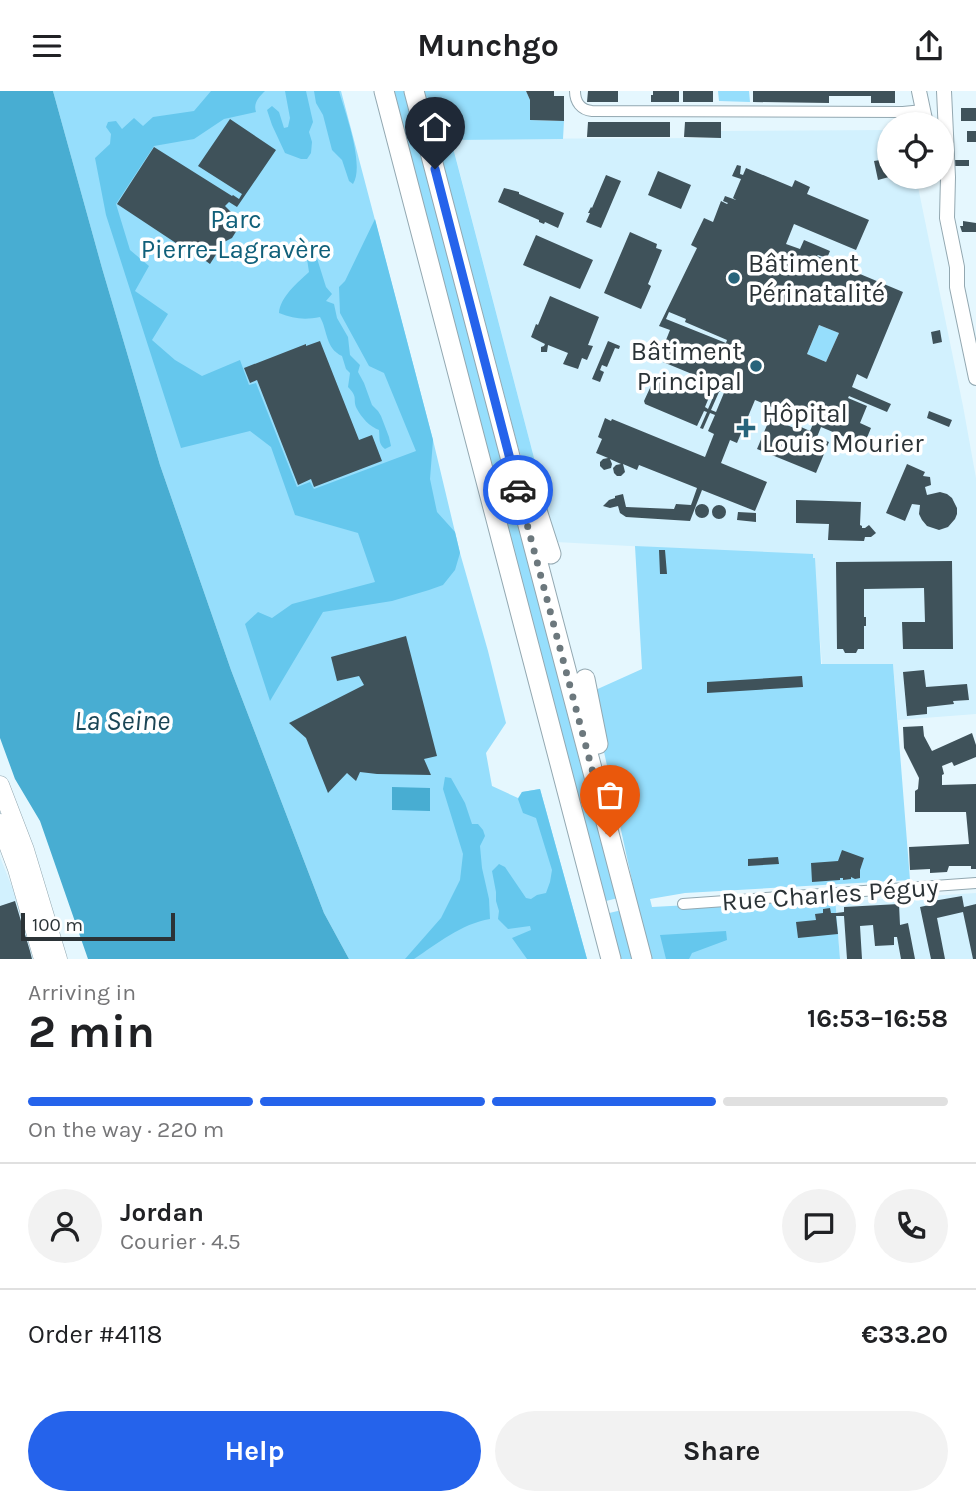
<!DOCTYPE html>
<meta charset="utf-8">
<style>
:root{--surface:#fff;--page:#f2f2f2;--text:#202124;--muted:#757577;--line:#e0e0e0;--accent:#2563eb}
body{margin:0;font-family:Karla,sans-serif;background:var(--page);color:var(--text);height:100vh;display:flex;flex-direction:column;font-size:26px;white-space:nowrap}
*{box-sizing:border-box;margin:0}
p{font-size:23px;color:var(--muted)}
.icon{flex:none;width:38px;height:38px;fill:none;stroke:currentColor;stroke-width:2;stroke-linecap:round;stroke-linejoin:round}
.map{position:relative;height:868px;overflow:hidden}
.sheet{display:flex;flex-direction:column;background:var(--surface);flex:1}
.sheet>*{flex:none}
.fabs{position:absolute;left:877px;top:21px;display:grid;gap:14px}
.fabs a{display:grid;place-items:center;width:77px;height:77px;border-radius:50%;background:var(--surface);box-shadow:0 2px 5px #0004;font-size:35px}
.scale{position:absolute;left:21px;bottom:18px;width:154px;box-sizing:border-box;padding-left:7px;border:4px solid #2b3337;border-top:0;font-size:19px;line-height:24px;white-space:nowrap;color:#2b3337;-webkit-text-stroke:5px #fff;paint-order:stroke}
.pin{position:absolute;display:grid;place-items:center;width:60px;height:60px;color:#fff;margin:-72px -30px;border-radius:50% 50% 50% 0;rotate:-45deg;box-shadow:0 0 7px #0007}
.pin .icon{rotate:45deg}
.courier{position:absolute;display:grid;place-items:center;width:70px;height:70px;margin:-35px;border:5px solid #2563eb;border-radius:50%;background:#fff;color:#222;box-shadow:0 2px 9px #0007}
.head em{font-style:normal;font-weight:700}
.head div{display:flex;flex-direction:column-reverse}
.head{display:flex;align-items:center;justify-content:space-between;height:119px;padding:0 28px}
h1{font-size:46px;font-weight:700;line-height:52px}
.bar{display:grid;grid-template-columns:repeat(4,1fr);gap:10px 7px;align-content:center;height:84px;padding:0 28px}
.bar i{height:9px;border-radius:5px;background:var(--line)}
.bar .active{background:var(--accent)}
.bar p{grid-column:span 4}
.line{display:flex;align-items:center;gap:18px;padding:0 28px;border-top:2px solid var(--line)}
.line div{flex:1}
.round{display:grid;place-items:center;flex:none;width:74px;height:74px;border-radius:37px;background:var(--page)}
.button{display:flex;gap:14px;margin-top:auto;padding:14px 28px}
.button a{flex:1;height:80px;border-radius:42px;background:var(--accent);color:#fff;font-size:28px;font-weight:700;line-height:80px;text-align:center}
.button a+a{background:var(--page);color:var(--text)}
header{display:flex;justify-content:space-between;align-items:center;height:91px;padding:0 28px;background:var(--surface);font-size:32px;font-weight:700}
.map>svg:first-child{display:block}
.built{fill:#d2f1fe}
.green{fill:#96defc}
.forest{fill:#65c7ed}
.water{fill:#48add2}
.building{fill:#3f525a;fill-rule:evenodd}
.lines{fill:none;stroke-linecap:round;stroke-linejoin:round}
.minor-casing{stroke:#93a8b1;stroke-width:12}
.tertiary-casing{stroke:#93a8b1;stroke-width:16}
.primary-casing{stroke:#93a8b1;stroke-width:19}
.motorway-casing{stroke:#93a8b1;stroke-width:21}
.minor{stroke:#fff;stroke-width:10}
.tertiary{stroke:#fff;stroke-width:14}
.primary{stroke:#fff;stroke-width:18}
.motorway{stroke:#fff;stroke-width:19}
.done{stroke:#6c787d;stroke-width:7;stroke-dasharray:0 12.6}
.route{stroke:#2563eb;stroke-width:9}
.poi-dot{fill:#27647b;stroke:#fff;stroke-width:2.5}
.labels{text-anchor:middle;stroke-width:7;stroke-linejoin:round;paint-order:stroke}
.park-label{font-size:26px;fill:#10607a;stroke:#fff}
.poi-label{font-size:26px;fill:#2b3337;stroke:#fff;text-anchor:start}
.street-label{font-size:26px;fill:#2b3337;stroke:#fff}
.water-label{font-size:28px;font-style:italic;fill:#1b4656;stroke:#fff}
</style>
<header><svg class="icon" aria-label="menu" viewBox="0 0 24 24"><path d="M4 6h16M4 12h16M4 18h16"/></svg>Munchgo<svg class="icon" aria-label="share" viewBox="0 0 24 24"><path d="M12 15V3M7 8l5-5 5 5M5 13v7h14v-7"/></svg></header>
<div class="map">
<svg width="976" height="868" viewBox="0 0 976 868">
<rect width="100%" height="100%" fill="#e5f7fe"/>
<path class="built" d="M 889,39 L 889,86 L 916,86 L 963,315 L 976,387 L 976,623 L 898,629 L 893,573 L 822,573 L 813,465 L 556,451 L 451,48 L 721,47 L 721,40 Z
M 0,766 L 14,801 L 34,868 L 0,868 Z
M 976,802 L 976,868 L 840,868 L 835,811 Z"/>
<path class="green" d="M 53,0 L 341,0 L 433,349 L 460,462 L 488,560 L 506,632 L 486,662 L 492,695 L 518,707 L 522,701 L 540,698 L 587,868 L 349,868 L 324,822 L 231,579 L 160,374 L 102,177 Z
M 390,0 L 409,0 L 618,807 L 602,811 Z
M 424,0 L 526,0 L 530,9 L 530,29 L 564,30 L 563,48 L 451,49 L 556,451 L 547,442 L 518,356 Z
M 718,0 L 749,0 L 750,11 L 719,10 Z
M 819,234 L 839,242 L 826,271 L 807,263 Z
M 635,455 L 813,463 L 813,467 L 815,467 L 821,573 L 893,573 L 910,789 L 685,802 L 650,808 L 652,816 L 835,806 L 840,868 L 651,868 L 641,831 L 591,601 L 642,578 Z
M 622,819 L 635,868 L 617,868 L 605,823 Z"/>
<path class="forest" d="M 211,0 L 265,0 C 259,6 253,12 256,21 L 224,28 L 194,48 L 154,55 L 116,113 L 130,159 L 149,175 L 135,200 L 168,223 L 152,249 L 175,269 L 202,285 L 240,269 L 249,294 L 256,292 L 297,396 L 310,391 L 314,398 L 416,360 L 384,282 L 369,275 L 340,222 L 339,196 L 345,190 L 375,128 L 433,349 L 430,388 L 437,421 L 455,441 L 460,462 L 455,479 L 443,494 L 429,499 L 392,510 L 323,521 L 270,610 L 245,533 L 258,521 L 272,527 L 292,513 L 375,491 L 358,442 L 295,424 L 271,356 L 250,340 L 181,357 L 106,124 L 95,67 L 110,53 L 111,43 L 106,36 L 108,31 L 116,30 L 122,38 L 134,27 L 143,35 L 153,26 L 194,20 Z
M 285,0 L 306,0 L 313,31 L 309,41 L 312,51 L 311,62 L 307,68 L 301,68 L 285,62 L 272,34 L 267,19 L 272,15 L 279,21 L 284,37 L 288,36 L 290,27 Z
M 314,0 L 339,0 C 345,21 365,74 353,93 L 349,90 L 342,69 L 332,59 L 323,24 L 316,12 Z
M 309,161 L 315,161 L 326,196 L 332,203 L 326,210 L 334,213 L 337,227 L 348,246 L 350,264 L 360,274 L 358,281 L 364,292 L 372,314 L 378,320 L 381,325 L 389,346 L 391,355 L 385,358 C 378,353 380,347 379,339 C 370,336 361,326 357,318 C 352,308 359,307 348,296 L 350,282 L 346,278 L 342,265 C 325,257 328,240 320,226 C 305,229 294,228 279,222 C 280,206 298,191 309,181 L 307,168 Z
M 445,686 L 451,687 L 465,712 L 472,733 L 478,733 L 483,739 L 485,745 L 480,755 L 482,777 L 489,808 L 490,828 C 461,833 438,852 414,868 L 405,868 L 441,827 L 460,789 L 463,763 L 443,698 Z
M 540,698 L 587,868 L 527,868 L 512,847 L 531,839 L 530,835 L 508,838 L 498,828 L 499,820 L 496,810 L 496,801 L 492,780 L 499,773 L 505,776 L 526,807 L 531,808 L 537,804 L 546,802 L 550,791 L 552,779 L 536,727 L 523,722 L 518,708 L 522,701 Z
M 726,840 L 727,849 L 692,862 L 689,868 L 666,868 L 660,844 Z"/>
<path class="water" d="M 0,0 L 53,0 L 102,177 L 160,374 L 231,579 L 324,822 L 349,868 L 88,868 L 40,730 L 15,688 L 0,647 Z
M 392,696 L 430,697 L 430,720 L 392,719 Z"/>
<path class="building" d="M 526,0 L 554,0 L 554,5 L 564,5 L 564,30 L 530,29 L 530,9 Z
M 588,0 L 618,0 L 618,11 L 587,11 Z
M 653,0 L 679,0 L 679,11 L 651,11 L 651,4 L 653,4 Z
M 683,0 L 713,0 L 713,11 L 683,11 Z
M 753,0 L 895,0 L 895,12 L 871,12 L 871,5 L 829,5 L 829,12 L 753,11 Z
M 961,17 L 976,17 L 976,30 L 961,30 Z
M 230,28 L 276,59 L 237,116 L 229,111 L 225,115 L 236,126 L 237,139 L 232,147 L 224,151 L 210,173 L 195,162 L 194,164 L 117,113 L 154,56 L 232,105 L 233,104 L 239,108 L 242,103 L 198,75 Z
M 588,31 L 670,31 L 670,46 L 587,46 Z
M 685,31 L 721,31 L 721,47 L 684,46 Z
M 967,40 L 976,40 L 976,51 L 967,51 Z
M 889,54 L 889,86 L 878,89 L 874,70 L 886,68 L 884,55 Z
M 955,69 L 969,69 L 969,75 L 955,75 Z
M 737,74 L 741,75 L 740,83 L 743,84 L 746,77 L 792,96 L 795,89 L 810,96 L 807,103 L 869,129 L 856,159 L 794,133 L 786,153 L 800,158 L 804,149 L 830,160 L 827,167 L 818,164 L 817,165 L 903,201 L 867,288 L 857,283 L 852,296 L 891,313 L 887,321 L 849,305 L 848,307 L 867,315 L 860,332 L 871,337 L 864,354 L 821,336 L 817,346 L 829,351 L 816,382 L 757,358 L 770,327 L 799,339 L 801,336 L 810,340 L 813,333 L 755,309 L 737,352 L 730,349 L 721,372 L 767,391 L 755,420 L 702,399 L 690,430 L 626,426 L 620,422 L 618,415 L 610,417 L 603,415 L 609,409 L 615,407 L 615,405 L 623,403 L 626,416 L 674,418 L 676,413 L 691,414 L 697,397 L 639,374 L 637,379 L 623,373 L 625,381 L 621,385 L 617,385 L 614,382 L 613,377 L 616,374 L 621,373 L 610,368 L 612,373 L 611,377 L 604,379 L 600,375 L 600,371 L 603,368 L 608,367 L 596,362 L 602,348 L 598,346 L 605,327 L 611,330 L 612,328 L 705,366 L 714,343 L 708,340 L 715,324 L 710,322 L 703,338 L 700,337 L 707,321 L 704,320 L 697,335 L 645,313 L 644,310 L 656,284 L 659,283 L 710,304 L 705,316 L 708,318 L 717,297 L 721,295 L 663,271 L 669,257 L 664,254 L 670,239 L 659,235 L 697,157 L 691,154 L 704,127 L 713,131 L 721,110 L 727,113 L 728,112 L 723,110 L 725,105 L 736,109 L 733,107 L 741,88 L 732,85 ZM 669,221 L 686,228 L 685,231 L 727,249 L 726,252 L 666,228 ZM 819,234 L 839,242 L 826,271 L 807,263 ZM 726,297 L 716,321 L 711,319 L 719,301 Z
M 658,80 L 691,94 L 681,118 L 648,104 Z
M 606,84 L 621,90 L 601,137 L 586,131 L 590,122 L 588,122 L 591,116 L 592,117 Z
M 504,97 L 519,101 L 519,103 L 564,122 L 558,137 L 545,131 L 544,133 L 539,131 L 539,129 L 498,111 Z
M 963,130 L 976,132 L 976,141 L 962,141 L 960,135 L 963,135 Z
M 630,141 L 657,153 L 656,157 L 662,159 L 648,193 L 651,195 L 641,218 L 604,202 Z
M 536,144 L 593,169 L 580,198 L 523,174 Z
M 550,205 L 599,226 L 588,254 L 593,255 L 587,269 L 582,267 L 578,278 L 563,273 L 568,262 L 548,254 L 547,261 L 541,261 L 541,256 L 544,255 L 545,253 L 531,246 L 536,233 L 538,234 Z
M 940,239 L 942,251 L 933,253 L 931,241 Z
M 320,250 L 359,349 L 372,344 L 382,370 L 314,396 L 311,388 L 298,394 L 257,289 L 250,292 L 244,277 L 306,253 L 306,255 Z
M 608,250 L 620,255 L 619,258 L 615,257 L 607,276 L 602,274 L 600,279 L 604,281 L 600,291 L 592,288 Z
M 929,320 L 952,329 L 949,336 L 927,327 Z
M 907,373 L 925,381 L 923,385 L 930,386 L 931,394 L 925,396 L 927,404 L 940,401 L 947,403 L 952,407 L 957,417 L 957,423 L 955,428 L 948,436 L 939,439 L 927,435 L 922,429 L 919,423 L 920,414 L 912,413 L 905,430 L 886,422 Z
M 796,409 L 861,411 L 860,434 L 862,435 L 862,437 L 865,437 L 869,434 L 876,442 L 871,446 L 865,446 L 864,450 L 828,449 L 829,433 L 796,432 Z
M695 420a7 7 0 1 1 14 0a7 7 0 1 1-14 0Z
M712 421a7 7 0 1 1 14 0a7 7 0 1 1-14 0Z
M 738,421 L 756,422 L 756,431 L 737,429 Z
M 659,459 L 665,459 L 667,483 L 660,483 Z
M 952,470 L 953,558 L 903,558 L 902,531 L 925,531 L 924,497 L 864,498 L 864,526 L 866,526 L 866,535 L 864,535 L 864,558 L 858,558 L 856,562 L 845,562 L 843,558 L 837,558 L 836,471 Z
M 406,545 L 437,665 L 424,668 L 431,684 L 377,683 L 360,681 L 356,690 L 347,682 L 328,702 L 306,647 L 289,632 L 364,594 L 359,585 L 337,590 L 331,566 Z
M 924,579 L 926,596 L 967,593 L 969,609 L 953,610 L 954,613 L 927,616 L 927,623 L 907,625 L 903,581 Z
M 802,585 L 803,596 L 707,602 L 707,591 Z
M 923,635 L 924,645 L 932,660 L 972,642 L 976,654 L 976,666 L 954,675 L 952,671 L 942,675 L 944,683 L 942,684 L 942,694 L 976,693 L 976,778 L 971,778 L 971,775 L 949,775 L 947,781 L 930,782 L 930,778 L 910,779 L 909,756 L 969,753 L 966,721 L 915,721 L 915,700 L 918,698 L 919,687 L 904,657 L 903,636 Z
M 842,759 L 864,767 L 860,779 L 860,787 L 855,788 L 851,786 L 851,788 L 843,789 L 843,787 L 840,787 L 840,789 L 812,791 L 811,772 L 838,770 Z
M 778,766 L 779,773 L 748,775 L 748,768 Z
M 962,805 L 964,816 L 976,813 L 976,868 L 973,868 L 963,821 L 937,827 L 945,868 L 931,868 L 920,816 L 934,813 L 933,810 Z
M 15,810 L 30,860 L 32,868 L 0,868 L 0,815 Z
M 899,813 L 900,834 L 908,832 L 915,868 L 901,868 L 897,846 L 894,846 L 894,854 L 875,855 L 873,834 L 860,835 L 862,868 L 847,868 L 844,825 L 836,825 L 838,843 L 798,847 L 796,831 L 816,829 L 815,823 L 823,822 L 823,818 L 830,817 L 831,822 L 836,822 L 844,821 L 844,816 Z"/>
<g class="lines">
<g class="minor-casing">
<path id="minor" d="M 575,0 C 575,11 581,19 592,20 L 903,21 L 923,19
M 683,813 L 976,792"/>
</g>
<g class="tertiary-casing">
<path id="tertiary" d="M 919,0 L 926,33
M 944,0 L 948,86 L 947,127 L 957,176 L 957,196 L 976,287"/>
</g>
<g class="primary-casing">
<path id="primary" d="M 0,694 L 25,759 L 58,868
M 0,732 L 17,778 L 43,868"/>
</g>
<g class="motorway-casing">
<path id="motorway" d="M 384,0 L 611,868
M 414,0 L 642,868
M 532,404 L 551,463
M 585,588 L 598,653"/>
</g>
<use href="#minor" class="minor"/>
<use href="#tertiary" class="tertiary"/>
<use href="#primary" class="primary"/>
<use href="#motorway" class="motorway"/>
</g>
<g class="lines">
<path class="done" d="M 518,399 L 610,746"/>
<path class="route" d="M 435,78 L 518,399"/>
</g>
<g class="poi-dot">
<circle cx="734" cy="187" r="7"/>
<circle cx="756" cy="275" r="7"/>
<path d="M742.5 326.5h7v7h7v7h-7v7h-7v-7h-7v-7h7z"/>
</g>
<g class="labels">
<g class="park-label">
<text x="236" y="137">Parc<tspan x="236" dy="30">Pierre-Lagravère</tspan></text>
</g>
<g class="poi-label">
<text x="748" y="181">Bâtiment<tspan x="748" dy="30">Périnatalité</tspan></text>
<text x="742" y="269" text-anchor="end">Bâtiment<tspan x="742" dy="30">Principal</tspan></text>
<text x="762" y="331">Hôpital<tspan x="762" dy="30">Louis Mourier</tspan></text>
</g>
<g class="street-label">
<text transform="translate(830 803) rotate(-4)" y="9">Rue Charles Péguy</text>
</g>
<g class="water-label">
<text x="122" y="639">La Seine</text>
</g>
</g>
</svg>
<div class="fabs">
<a><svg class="icon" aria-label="locate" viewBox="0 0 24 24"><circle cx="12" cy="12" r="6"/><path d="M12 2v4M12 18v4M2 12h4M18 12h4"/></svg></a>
</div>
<div class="scale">100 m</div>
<div class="pin" style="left:610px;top:746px;background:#ea580c"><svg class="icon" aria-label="bag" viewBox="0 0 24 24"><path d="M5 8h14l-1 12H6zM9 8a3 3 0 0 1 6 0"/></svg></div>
<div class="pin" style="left:435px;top:78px;background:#1f2937"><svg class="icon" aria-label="home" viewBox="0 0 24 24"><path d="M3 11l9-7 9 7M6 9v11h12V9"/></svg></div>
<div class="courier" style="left:518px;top:399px"><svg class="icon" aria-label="car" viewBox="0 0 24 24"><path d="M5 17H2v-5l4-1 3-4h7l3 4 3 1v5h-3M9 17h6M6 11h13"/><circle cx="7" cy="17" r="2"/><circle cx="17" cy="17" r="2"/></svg></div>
</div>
<section class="sheet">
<div class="head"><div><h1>2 min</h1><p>Arriving in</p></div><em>16:53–16:58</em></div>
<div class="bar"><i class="active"></i><i class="active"></i><i class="active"></i><i></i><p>On the way · 220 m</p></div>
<div class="line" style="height:126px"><a class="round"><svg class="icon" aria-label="person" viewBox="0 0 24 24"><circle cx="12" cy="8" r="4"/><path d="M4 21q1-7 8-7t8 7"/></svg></a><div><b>Jordan</b><p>Courier · 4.5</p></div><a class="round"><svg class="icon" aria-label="chat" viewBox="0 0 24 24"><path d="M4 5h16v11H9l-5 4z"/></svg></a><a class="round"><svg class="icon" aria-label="phone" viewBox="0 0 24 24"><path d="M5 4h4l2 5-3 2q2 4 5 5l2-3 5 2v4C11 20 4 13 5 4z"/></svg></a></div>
<div class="line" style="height:91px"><div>Order #4118</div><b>€33.20</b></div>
<div class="button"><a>Help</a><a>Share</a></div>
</section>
